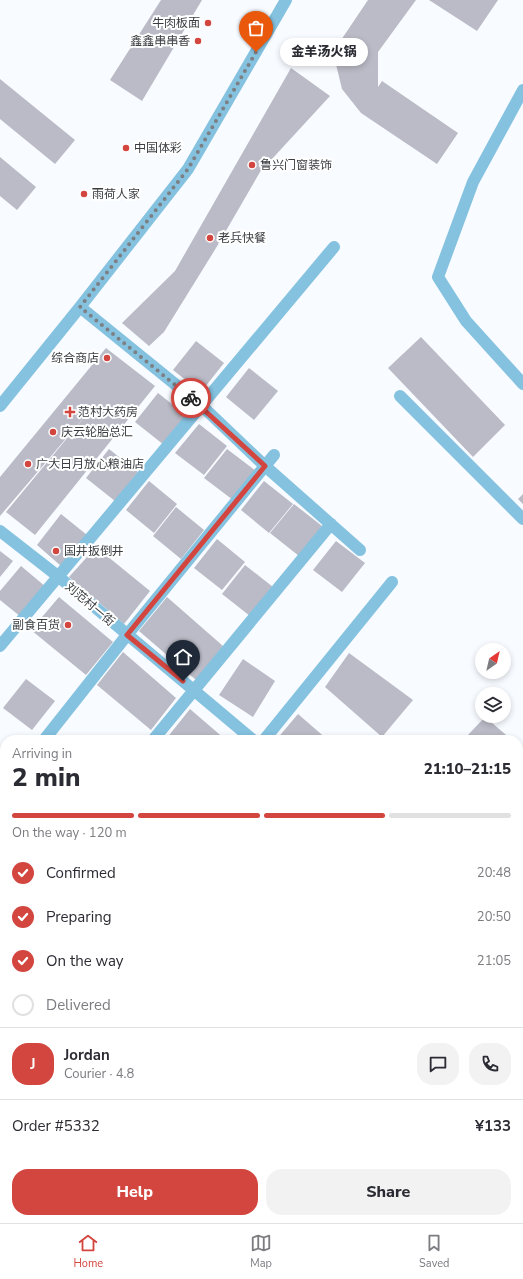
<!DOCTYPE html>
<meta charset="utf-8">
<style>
:root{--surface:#fff;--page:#f2f2f3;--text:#2b2b33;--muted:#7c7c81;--line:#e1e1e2;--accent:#d3453f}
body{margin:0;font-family:"Nunito Sans","Noto Sans SC",sans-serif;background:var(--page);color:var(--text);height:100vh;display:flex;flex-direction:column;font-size:15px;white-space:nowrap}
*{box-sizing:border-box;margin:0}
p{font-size:13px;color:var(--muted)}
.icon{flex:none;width:22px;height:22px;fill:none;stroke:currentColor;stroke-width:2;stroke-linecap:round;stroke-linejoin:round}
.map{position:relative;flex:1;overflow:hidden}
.side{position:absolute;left:0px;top:735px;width:523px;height:488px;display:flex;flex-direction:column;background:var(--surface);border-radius:16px 16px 0 0;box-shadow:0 2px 6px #0003}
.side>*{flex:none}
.needle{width:26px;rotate:34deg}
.buttons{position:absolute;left:475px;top:643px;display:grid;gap:8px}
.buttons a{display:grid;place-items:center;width:36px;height:36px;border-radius:50%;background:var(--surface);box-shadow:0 2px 6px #0003;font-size:20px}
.pin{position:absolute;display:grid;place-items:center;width:34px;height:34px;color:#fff;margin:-41px -17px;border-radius:50% 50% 50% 0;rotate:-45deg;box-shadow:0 0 4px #0007}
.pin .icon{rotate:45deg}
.courier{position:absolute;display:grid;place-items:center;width:40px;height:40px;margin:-20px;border:3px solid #d3453f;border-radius:50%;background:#fff;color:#222;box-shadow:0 1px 5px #0007}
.bubble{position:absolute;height:28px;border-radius:14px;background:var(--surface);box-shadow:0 2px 6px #0003;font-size:13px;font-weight:800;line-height:28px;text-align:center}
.summary em{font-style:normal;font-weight:800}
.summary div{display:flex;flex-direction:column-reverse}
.summary{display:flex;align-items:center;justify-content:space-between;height:68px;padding:0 12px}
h1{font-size:26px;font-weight:800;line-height:30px}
.bar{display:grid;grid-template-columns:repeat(4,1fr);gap:6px 4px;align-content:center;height:48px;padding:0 12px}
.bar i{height:5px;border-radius:3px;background:var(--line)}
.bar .on{background:var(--accent)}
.bar p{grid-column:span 4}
.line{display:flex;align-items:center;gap:10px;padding:0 12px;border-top:1px solid var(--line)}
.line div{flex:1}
.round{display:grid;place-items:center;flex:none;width:42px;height:42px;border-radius:16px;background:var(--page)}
ol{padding:0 12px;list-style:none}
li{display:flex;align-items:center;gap:12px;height:44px}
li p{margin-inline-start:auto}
li .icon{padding:4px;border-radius:50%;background:var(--accent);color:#fff;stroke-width:4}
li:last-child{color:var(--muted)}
li i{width:22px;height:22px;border:2px solid var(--line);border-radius:50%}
.primary-button{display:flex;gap:8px;margin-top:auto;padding:8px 12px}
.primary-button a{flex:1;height:46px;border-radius:16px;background:var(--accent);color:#fff;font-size:16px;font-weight:800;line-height:46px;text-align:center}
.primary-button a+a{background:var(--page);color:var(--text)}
.menu{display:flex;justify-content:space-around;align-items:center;height:56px;border-top:1px solid var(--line);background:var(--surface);font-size:11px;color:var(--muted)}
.menu a{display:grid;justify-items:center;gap:2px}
.menu .on{color:var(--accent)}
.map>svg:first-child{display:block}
.building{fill:#babbc6}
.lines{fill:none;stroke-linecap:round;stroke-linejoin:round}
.minor{stroke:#84c2e0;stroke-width:12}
.done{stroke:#7c8084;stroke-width:4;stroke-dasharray:0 7.2}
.route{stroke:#d3453f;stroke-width:5}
.poi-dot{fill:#d3453f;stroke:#fff;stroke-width:1.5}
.labels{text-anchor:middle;stroke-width:4;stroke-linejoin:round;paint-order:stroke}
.poi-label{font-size:12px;fill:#3a3d41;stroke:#fff;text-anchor:start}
.street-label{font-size:12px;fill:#3a3d41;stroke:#fff}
</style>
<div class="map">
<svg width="523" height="1223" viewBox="0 0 523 1223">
<rect width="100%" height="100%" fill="#f8fbff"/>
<path class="building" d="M 161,0 L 202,0 L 142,101 L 110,80 Z
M 368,0 L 416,0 L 378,52 L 378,87 L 382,81 L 458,133 L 437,164 L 361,113 L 342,89 L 333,52 Z
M 429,0 L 498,0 L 477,31 Z
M 291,68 L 330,96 L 260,172 L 216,248 L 164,332 L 149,346 L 122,323 L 175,271 Z
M 0,79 L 75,140 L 55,164 L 0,119 Z
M 0,157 L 36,187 L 17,210 L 0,196 Z
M 421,337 L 505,425 L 473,457 L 388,368 Z
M 196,341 L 224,363 L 201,392 L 173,370 Z
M 106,348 L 155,386 L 35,535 L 6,512 L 92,408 L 0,516 L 0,477 Z
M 249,368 L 278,391 L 254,420 L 226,397 Z
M 158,393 L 187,416 L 164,445 L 135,422 Z
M 199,424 L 227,446 L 204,475 L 175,453 Z
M 109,449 L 138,472 L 115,501 L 86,478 Z
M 227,449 L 256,471 L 233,500 L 204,478 Z
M 149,481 L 177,504 L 154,533 L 126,510 Z
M 264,481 L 293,504 L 269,533 L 241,510 Z
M 523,494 L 523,504 L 518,499 Z
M 294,504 L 322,526 L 299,556 L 270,533 Z
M 176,507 L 204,530 L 181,559 L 153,536 Z
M 61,514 L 87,535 L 61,566 L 37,545 Z
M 217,539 L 245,562 L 222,590 L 194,568 Z
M 336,541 L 365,563 L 342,592 L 313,570 Z
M 96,547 L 150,591 L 124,624 L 69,577 Z
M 0,551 L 13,561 L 0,577 Z
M 245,565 L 273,587 L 250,616 L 222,594 Z
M 21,566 L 46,587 L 21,617 L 0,600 L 0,591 Z
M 59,597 L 113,642 L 86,675 L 31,630 Z
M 167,597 L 223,646 L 196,680 L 139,631 Z
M 123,652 L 176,698 L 151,730 L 97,685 Z
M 349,653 L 413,700 L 382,737 L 325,687 Z
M 243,659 L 275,681 L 253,717 L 219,695 Z
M 26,679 L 55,701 L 32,730 L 3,708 Z
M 190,709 L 226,740 L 166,739 Z
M 298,714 L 328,740 L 276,740 Z
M 485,717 L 512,740 L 469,740 L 466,737 Z
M 518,746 L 523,750 L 523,790 L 518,785 Z
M 518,818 L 523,822 L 523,827 L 518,833 Z
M 0,823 L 5,827 L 5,872 L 0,868 Z
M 523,844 L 523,873 L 518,869 L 518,849 Z
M 518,894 L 523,899 L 523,951 L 518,946 Z
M 5,949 L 5,982 L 0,978 L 0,955 Z
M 0,1015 L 5,1019 L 5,1054 L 0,1060 Z
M 522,1044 L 523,1045 L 523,1078 L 518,1073 L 518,1047 Z
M 518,1127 L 523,1132 L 523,1164 L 518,1159 Z
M 518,1209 L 523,1215 L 514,1223 L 499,1223 L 494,1218 L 518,1218 Z
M 65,1218 L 99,1218 L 95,1223 L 71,1223 Z
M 242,1218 L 243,1218 L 249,1223 L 237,1223 Z
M 285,1218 L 325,1218 L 321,1223 L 291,1223 Z"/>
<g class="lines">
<path class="minor" d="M 523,90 L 473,182 L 438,277 L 466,321 L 523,384
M 80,307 L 202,406 L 265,466 L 360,550
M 400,396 L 523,519
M 0,406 L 80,307 L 188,169 L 286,0
M 0,531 L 59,577 L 253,740
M 0,646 L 334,247
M 44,740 L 127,635 L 274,455
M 153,740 L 331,524
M 264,740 L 392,582
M 0,796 L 5,790
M 0,904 L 5,908
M 0,927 L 5,921
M 518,961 L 523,965
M 518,1031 L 523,1036
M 0,1073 L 5,1066
M 518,1114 L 523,1118
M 518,1197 L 523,1202
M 0,1207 L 5,1201
M 362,1218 L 367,1223
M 455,1218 L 460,1223
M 105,1223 L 109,1218
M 219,1223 L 223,1218
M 335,1223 L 339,1218"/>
</g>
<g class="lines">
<path class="done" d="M 191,398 L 80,307 L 188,169 L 256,52"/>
<path class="route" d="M 183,681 L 127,635 L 265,466 L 191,398"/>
</g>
<g class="poi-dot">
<circle cx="208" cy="23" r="4"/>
<circle cx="198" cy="41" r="4"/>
<circle cx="126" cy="148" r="4"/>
<circle cx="252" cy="165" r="4"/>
<circle cx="84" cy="194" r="4"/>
<circle cx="210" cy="238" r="4"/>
<circle cx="107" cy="358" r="4"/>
<path d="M68 406h4v4h4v4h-4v4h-4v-4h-4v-4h4z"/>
<circle cx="53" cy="432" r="4"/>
<circle cx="28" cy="464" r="4"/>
<circle cx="56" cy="551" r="4"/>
<circle cx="68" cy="625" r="4"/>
</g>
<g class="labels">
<g class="poi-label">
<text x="200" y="27" text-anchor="end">牛肉板面</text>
<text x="190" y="45" text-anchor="end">鑫鑫串串香</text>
<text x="134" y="152">中国体彩</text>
<text x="260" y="169">鲁兴门窗装饰</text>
<text x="92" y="198">雨荷人家</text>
<text x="218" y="242">老兵快餐</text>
<text x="99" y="362" text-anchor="end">综合商店</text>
<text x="78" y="416">范村大药房</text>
<text x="61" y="436">庆云轮胎总汇</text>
<text x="36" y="468">广大日月放心粮油店</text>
<text x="64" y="555">国井扳倒井</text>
<text x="60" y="629" text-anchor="end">副食百货</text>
</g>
<g class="street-label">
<text transform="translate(90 604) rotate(40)" y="4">刘范村一街</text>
</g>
</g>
</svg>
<div class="buttons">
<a><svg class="needle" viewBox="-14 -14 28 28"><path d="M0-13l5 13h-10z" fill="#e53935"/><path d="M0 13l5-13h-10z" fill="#7c7c81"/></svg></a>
<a><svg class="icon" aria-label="layers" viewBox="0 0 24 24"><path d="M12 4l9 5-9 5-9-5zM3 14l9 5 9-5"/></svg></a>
</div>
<div class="pin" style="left:256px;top:52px;background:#ea580c"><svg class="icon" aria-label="bag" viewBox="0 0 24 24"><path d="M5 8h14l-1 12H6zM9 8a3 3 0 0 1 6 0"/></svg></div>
<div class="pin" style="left:183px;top:681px;background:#1f2937"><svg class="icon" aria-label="home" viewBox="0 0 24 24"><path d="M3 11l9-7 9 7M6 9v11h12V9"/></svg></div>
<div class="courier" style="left:191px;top:398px"><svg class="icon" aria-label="bike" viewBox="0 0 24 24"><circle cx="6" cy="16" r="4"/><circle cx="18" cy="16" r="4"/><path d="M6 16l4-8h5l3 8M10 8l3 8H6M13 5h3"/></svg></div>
<div class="bubble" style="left:280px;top:38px;width:88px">金羊汤火锅</div>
<section class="side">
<div class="summary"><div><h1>2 min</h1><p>Arriving in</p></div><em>21:10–21:15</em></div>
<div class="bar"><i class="on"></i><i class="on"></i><i class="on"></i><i></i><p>On the way · 120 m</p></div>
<ol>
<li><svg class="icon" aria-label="check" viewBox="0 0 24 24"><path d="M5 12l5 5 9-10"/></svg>Confirmed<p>20:48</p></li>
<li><svg class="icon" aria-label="check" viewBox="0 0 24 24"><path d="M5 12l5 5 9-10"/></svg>Preparing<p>20:50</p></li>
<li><svg class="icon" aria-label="check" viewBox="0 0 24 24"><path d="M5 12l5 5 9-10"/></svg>On the way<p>21:05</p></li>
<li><i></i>Delivered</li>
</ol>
<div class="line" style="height:72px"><b class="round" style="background:var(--accent);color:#fff">J</b><div><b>Jordan</b><p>Courier · 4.8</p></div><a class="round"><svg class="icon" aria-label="chat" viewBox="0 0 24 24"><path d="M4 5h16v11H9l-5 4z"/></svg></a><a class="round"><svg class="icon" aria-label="phone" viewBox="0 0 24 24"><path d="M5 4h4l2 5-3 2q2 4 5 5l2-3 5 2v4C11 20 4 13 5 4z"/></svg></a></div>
<div class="line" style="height:52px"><div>Order #5332</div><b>¥133</b></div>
<div class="primary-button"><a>Help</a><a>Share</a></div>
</section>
</div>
<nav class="menu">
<a class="on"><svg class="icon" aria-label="home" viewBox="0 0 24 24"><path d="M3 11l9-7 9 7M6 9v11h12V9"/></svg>Home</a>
<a><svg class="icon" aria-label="map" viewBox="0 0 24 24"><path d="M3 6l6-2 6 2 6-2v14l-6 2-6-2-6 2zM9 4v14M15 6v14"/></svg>Map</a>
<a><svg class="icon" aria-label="saved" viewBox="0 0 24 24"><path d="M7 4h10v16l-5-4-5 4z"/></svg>Saved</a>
</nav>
